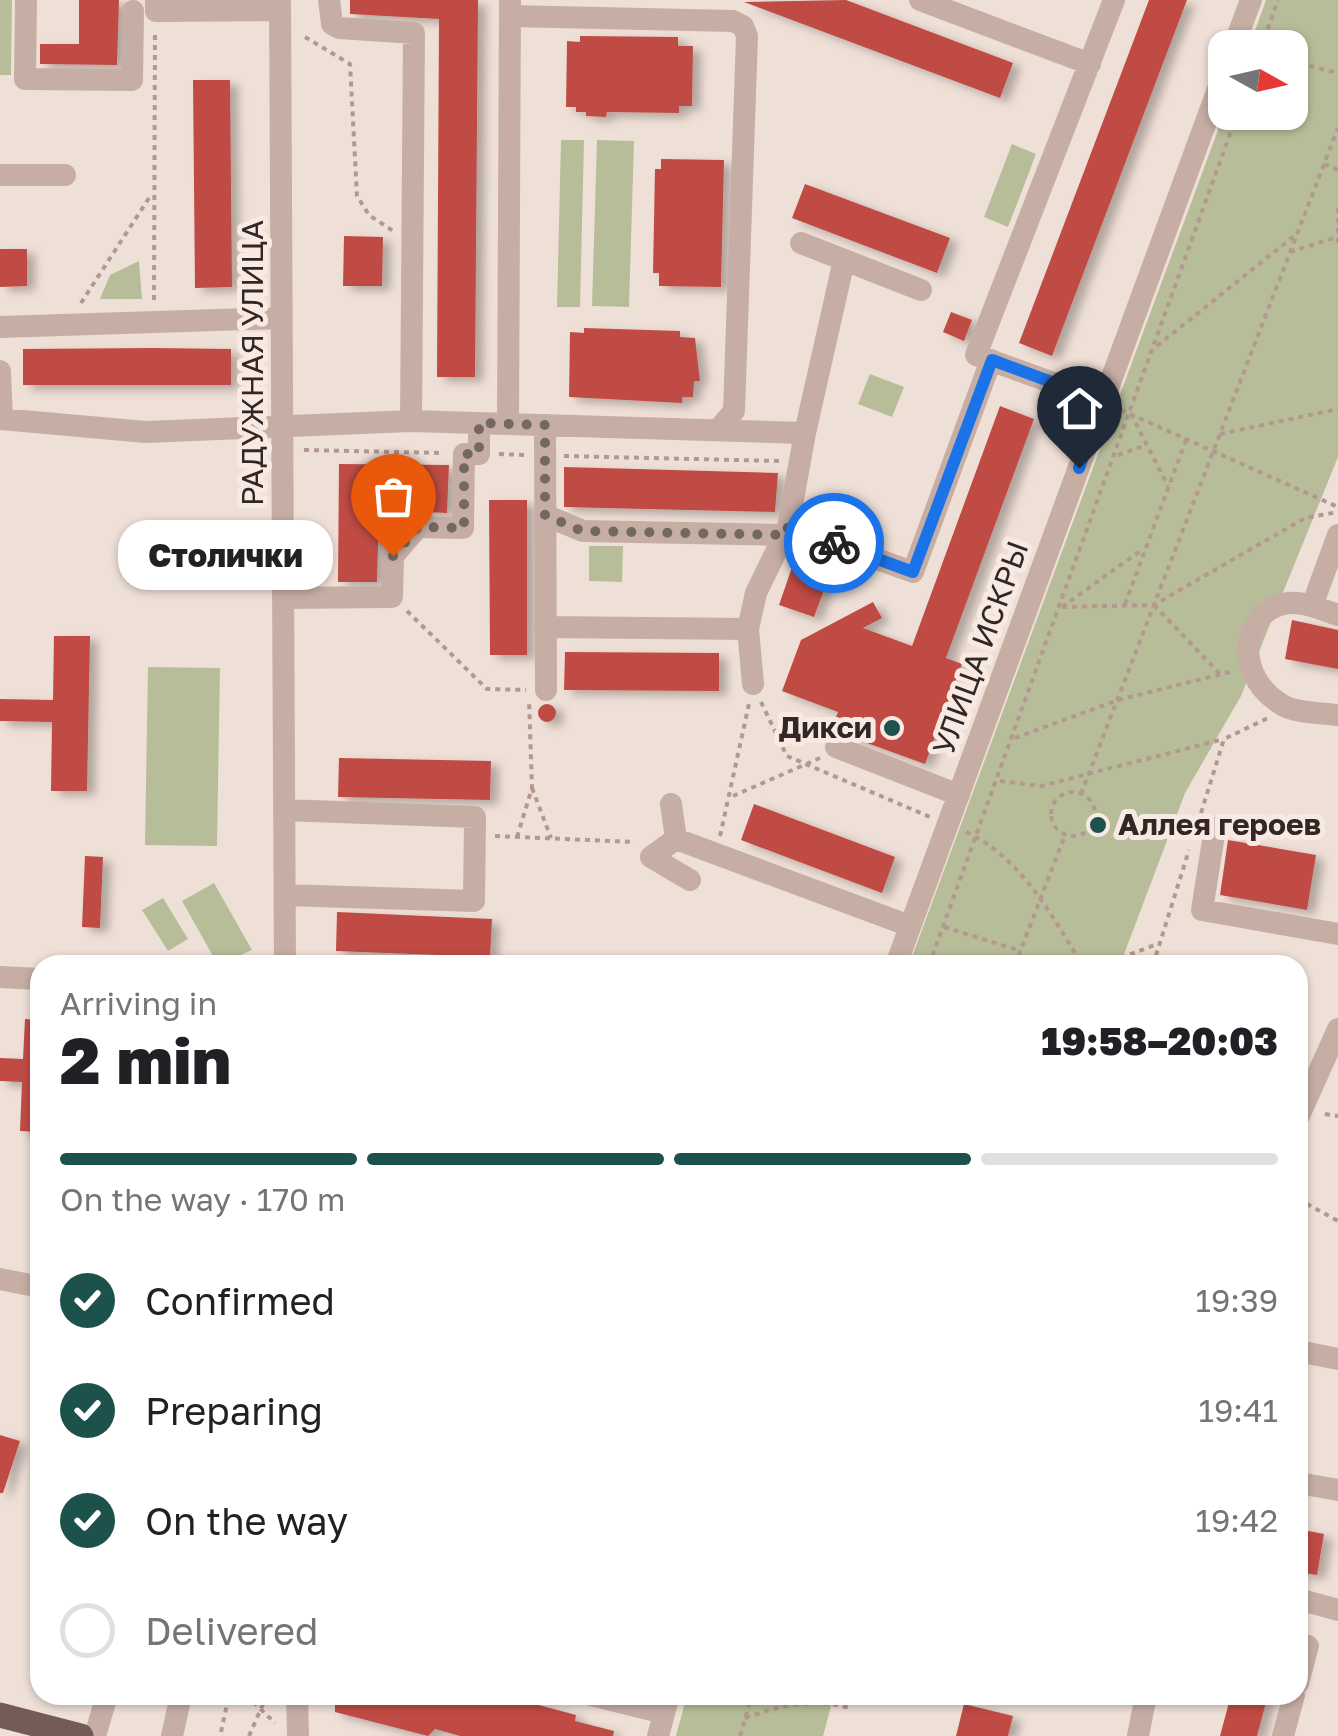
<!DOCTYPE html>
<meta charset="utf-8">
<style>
:root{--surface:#fff;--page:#f6f6f6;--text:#202124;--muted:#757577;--line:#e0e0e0;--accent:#1d514b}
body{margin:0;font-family:"Golos Text",sans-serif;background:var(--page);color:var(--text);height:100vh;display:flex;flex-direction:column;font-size:38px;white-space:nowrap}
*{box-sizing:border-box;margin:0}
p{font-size:32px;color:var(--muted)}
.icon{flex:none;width:55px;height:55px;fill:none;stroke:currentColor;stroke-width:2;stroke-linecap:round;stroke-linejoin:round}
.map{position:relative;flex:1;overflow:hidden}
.drawer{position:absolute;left:30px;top:955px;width:1278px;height:750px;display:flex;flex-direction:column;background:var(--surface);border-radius:30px;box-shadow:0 2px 8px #0004}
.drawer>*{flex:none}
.needle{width:65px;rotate:98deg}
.controls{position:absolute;left:1208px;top:30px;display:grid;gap:20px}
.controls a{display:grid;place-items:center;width:100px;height:100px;border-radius:20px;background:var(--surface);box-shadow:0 2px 8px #0004;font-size:50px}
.pin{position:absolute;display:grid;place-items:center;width:85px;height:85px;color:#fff;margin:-102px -42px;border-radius:50% 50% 50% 0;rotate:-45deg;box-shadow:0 0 10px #0007}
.pin .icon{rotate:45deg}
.courier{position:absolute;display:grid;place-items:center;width:100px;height:100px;margin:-50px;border:8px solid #1a73e8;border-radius:50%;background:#fff;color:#222;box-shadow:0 2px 12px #0007}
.bubble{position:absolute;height:70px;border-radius:30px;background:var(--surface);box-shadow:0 2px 8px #0004;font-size:32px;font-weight:800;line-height:70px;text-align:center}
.headline em{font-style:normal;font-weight:800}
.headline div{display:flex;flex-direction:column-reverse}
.headline{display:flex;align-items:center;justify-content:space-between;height:170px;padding:0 30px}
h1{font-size:65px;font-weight:800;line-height:75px}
.bar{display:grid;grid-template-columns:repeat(4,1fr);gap:15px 10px;align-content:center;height:120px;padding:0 30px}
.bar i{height:12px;border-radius:8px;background:var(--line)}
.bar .on{background:var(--accent)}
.bar p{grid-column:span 4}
ol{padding:0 30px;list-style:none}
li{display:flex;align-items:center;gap:30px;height:110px}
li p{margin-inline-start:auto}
li .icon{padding:10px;border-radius:50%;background:var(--accent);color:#fff;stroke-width:4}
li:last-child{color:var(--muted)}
li i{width:55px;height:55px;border:5px solid var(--line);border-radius:50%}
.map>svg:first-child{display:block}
.green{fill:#b8bd99}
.building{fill:#c04c45;filter:url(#shadow)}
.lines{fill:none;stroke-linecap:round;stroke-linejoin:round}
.path{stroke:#b2988f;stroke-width:4;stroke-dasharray:5 5;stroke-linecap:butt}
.minor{stroke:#c6aea4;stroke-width:22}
.major{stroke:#745b57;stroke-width:25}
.done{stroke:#746863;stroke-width:10;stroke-dasharray:0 18}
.route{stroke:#1a73e8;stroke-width:12}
.poi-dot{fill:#1d514b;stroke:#f8eae3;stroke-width:4}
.labels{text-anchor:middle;stroke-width:10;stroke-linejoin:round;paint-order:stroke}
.street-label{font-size:30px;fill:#322725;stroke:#f8eae3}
.poi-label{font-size:30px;font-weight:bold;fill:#322725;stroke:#f8eae3;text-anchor:end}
</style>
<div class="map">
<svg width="1338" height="1736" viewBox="0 0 1338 1736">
<defs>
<filter id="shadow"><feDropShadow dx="8" dy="4.5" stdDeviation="5" flood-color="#0004"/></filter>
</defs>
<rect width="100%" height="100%" fill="#efe0d7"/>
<path class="green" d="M 0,0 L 12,0 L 11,75 L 0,75 Z
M 1266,0 L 1338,0 L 1338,457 L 1241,696 L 1185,793 L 1120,965 L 909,965 L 1225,111 L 1290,112 L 1290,48 L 1249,47 Z
M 561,140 L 584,140 L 580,307 L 557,307 Z
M 597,140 L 634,141 L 629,307 L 592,306 Z
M 1012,144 L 1036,154 L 1008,227 L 984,217 Z
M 139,261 L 142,299 L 100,299 L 110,275 Z
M 870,374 L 904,387 L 892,417 L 858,404 Z
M 589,546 L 623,546 L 622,582 L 589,581 Z
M 148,667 L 220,668 L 217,846 L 145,845 Z
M 214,883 L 252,950 L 218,965 L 182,901 Z
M 163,898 L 188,939 L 168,951 L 142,910 Z
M 687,1695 L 834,1695 L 823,1736 L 676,1736 Z"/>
<path class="building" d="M 79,0 L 119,0 L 117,65 L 40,64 L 40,44 L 79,44 Z
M 350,0 L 478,0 L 475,377 L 437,377 L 439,19 L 350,14 Z
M 846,0 L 1013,63 L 1000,98 L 744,2 Z
M 1149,0 L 1187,0 L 1052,356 L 1019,343 Z
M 580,36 L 678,37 L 678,46 L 693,46 L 692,106 L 679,106 L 679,113 L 607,112 L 606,117 L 586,116 L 586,112 L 576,112 L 576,107 L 566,107 L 567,41 L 580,42 Z
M 193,80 L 230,80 L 232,287 L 195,288 Z
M 661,159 L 724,160 L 721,287 L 659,286 L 659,273 L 653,273 L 655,169 L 661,169 Z
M 805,184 L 950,238 L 937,273 L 792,218 Z
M 344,236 L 383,237 L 382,286 L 343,286 Z
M 0,249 L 27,249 L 27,286 L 0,287 Z
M 951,312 L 972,320 L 964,341 L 943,332 Z
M 584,328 L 680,331 L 680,337 L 695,338 L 700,381 L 694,381 L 693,397 L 682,397 L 682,403 L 569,397 L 570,332 L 584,333 Z
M 153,348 L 231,349 L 231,385 L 23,385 L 23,349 Z
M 1000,406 L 1034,419 L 946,658 L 962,664 L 925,764 L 831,730 L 838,712 L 782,691 L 801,640 L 873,602 L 882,618 L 863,628 L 912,646 Z
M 339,464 L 449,465 L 447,513 L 427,512 L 427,507 L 379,506 L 377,582 L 338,582 Z
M 564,467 L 778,473 L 775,512 L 564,507 Z
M 489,500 L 527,500 L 527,655 L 490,655 Z
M 799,547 L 835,560 L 814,617 L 779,605 Z
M 1292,620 L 1338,630 L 1338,669 L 1285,659 Z
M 54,636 L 90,636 L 87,791 L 51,791 L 52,722 L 0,721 L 0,699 L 53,700 Z
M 565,652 L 719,653 L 719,691 L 564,690 Z
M538 713a9 9 0 1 1 18 0a9 9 0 1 1-18 0Z
M 339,758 L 491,761 L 490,800 L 338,797 Z
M 754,804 L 895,857 L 882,893 L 741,840 Z
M 1228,840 L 1316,855 L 1307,910 L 1220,895 Z
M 85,856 L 103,857 L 100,928 L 82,927 Z
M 337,912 L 492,919 L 490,957 L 336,951 Z
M 25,1019 L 40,1020 L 40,1132 L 20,1131 L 22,1082 L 0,1081 L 0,1058 L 23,1059 Z
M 0,1435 L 20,1441 L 3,1493 L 0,1493 Z
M 1298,1529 L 1324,1534 L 1317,1575 L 1298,1572 Z
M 335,1695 L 501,1695 L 576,1715 L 575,1721 L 614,1731 L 613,1736 L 460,1736 L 435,1729 L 428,1736 L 335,1712 Z
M 1231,1695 L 1268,1695 L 1257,1736 L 1220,1736 Z
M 964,1704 L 1013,1716 L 1008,1736 L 956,1736 Z"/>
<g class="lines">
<path class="path" d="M 305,37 L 350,64 L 357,196 L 369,215 L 393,231
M 1261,48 L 1278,0
M 1290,61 L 1338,73
M 1324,164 L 1338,170
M 1338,208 L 1338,246
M 1290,252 L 1337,237
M 154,300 L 155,30
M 81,303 L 149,198
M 1157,346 L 1294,236
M 1121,410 L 1338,507
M 1131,414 L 1168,486
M 1220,434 L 1338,409
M 304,450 L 444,453
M 499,454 L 525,455
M 1118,455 L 1146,445
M 564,456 L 780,461
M 1125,604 L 1186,440
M 1154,605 L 1220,674
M 1062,607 L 1154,605 L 1305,518 L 1338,512
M 1062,607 L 1143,549
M 407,611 L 487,689 L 526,690
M 761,702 L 787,756 L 930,817
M 1015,738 L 1118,700 L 1230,672
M 1000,781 L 1041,786 L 1224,739
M 532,788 L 551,838
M1051 814a22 22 0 1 1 44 0a22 22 0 1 1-44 0Z
M 1081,794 L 1338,128
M 733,796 L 820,758
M 1201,813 L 1224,739 L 1268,718
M 966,832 C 1020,856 1053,917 1082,965
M 495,836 L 635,842
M 720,836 L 749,704
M 517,837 L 532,788 L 529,700
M 944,927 L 1021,951
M 929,965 L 1238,112
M 1015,965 L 1065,835
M 1102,965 L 1160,943
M 1153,965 L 1189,850
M 1325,1114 L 1338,1116
M 1298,1199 L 1338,1221
M 246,1695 L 275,1723
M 745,1718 C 782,1705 811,1698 850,1708
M 221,1732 L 229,1695
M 249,1736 L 267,1695
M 740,1736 L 752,1695"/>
<path class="minor" d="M 26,0 L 25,79 L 132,80 L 133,11
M 156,0 L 156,11 L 280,10
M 280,0 L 285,965
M 329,0 L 332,24 L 339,28 L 414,33 L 411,421
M 920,0 L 1090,64
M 510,16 L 733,21 L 743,26 L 747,36 L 734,411 L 718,430
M 1233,48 L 1251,0
M 0,175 L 65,175
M 801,243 L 921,290
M 0,327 L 282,318
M 0,371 L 2,419
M 1103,401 L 976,355 L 1114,0
M 0,419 L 146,432 L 411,421 L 805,433 L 788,527 L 756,593 L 748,629 L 753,684
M 508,424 L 510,0
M 545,425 L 546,690
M 805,433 L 844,260
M 545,515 L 583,531 L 785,535
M 788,527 L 913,572 L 991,360
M 1338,535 L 1312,606 L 1338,615
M 284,598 L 392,597 L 393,556 L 418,527 L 463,528 L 464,454 L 479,454 L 479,423
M 1312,606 C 1249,586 1221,670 1284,706 C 1298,713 1322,713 1338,715
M 545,627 L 748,629
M 836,747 L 959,795
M 671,804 L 676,839 L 910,926
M 284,810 L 475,817 L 474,901 L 285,895
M 1215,828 L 1202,910 L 1338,934
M 676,839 L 651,857 L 690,880
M 896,965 L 1225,70
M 0,977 L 40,979
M 1298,1118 L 1338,1029
M 0,1279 L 40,1287
M 1298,1351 L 1338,1359
M 1298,1483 L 1338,1490
M 1298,1599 L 1338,1610
M 1298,1643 L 1308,1646 L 1298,1683
M 297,1695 L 298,1736
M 591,1695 L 664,1713
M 95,1736 L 107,1695
M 172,1736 L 181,1695
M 658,1736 L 669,1695
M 1138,1736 L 1146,1695
M 1283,1736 L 1294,1695"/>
<path class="major" d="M 0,1715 L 81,1736"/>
</g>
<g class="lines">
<path class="done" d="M 393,556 L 418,527 L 464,528 L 464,454 L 479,454 L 479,423 L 545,425 L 545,515 L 582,531 L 786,535 L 788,527 L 834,543"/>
<path class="route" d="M 834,543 L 913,572 L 992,360 L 1103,401 L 1079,468"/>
</g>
<g class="poi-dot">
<circle cx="892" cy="728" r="10"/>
<circle cx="1098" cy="825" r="10"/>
</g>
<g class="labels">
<g class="street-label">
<text transform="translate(253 363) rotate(-90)" y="10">РАДУЖНАЯ УЛИЦА</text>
<text transform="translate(981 648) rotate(-70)" y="10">УЛИЦА ИСКРЫ</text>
</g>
<g class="poi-label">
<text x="872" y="738">Дикси</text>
<text x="1118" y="835" text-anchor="start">Аллея героев</text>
</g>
</g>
</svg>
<div class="controls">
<a><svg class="needle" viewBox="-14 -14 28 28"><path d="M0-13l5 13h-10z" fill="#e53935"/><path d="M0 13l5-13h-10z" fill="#757577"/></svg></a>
</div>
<div class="pin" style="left:393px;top:556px;background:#ea580c"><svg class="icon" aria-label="bag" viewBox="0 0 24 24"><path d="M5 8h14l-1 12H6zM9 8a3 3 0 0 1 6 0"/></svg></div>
<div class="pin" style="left:1079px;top:468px;background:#1f2937"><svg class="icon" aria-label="home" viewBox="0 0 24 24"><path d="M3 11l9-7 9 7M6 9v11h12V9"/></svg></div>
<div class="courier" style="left:834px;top:543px"><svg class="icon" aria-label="bike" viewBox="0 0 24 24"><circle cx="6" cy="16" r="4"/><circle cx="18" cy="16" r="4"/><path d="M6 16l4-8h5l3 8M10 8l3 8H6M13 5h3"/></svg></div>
<div class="bubble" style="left:118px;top:520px;width:215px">Столички</div>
<section class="drawer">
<div class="headline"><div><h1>2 min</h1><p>Arriving in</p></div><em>19:58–20:03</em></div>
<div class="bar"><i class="on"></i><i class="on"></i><i class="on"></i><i></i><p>On the way · 170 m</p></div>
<ol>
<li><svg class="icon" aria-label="check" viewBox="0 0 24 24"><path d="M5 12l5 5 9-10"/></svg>Confirmed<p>19:39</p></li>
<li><svg class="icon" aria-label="check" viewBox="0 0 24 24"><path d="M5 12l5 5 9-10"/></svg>Preparing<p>19:41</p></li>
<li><svg class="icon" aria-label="check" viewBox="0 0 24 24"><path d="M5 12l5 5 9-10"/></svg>On the way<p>19:42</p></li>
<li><i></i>Delivered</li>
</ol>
</section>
</div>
